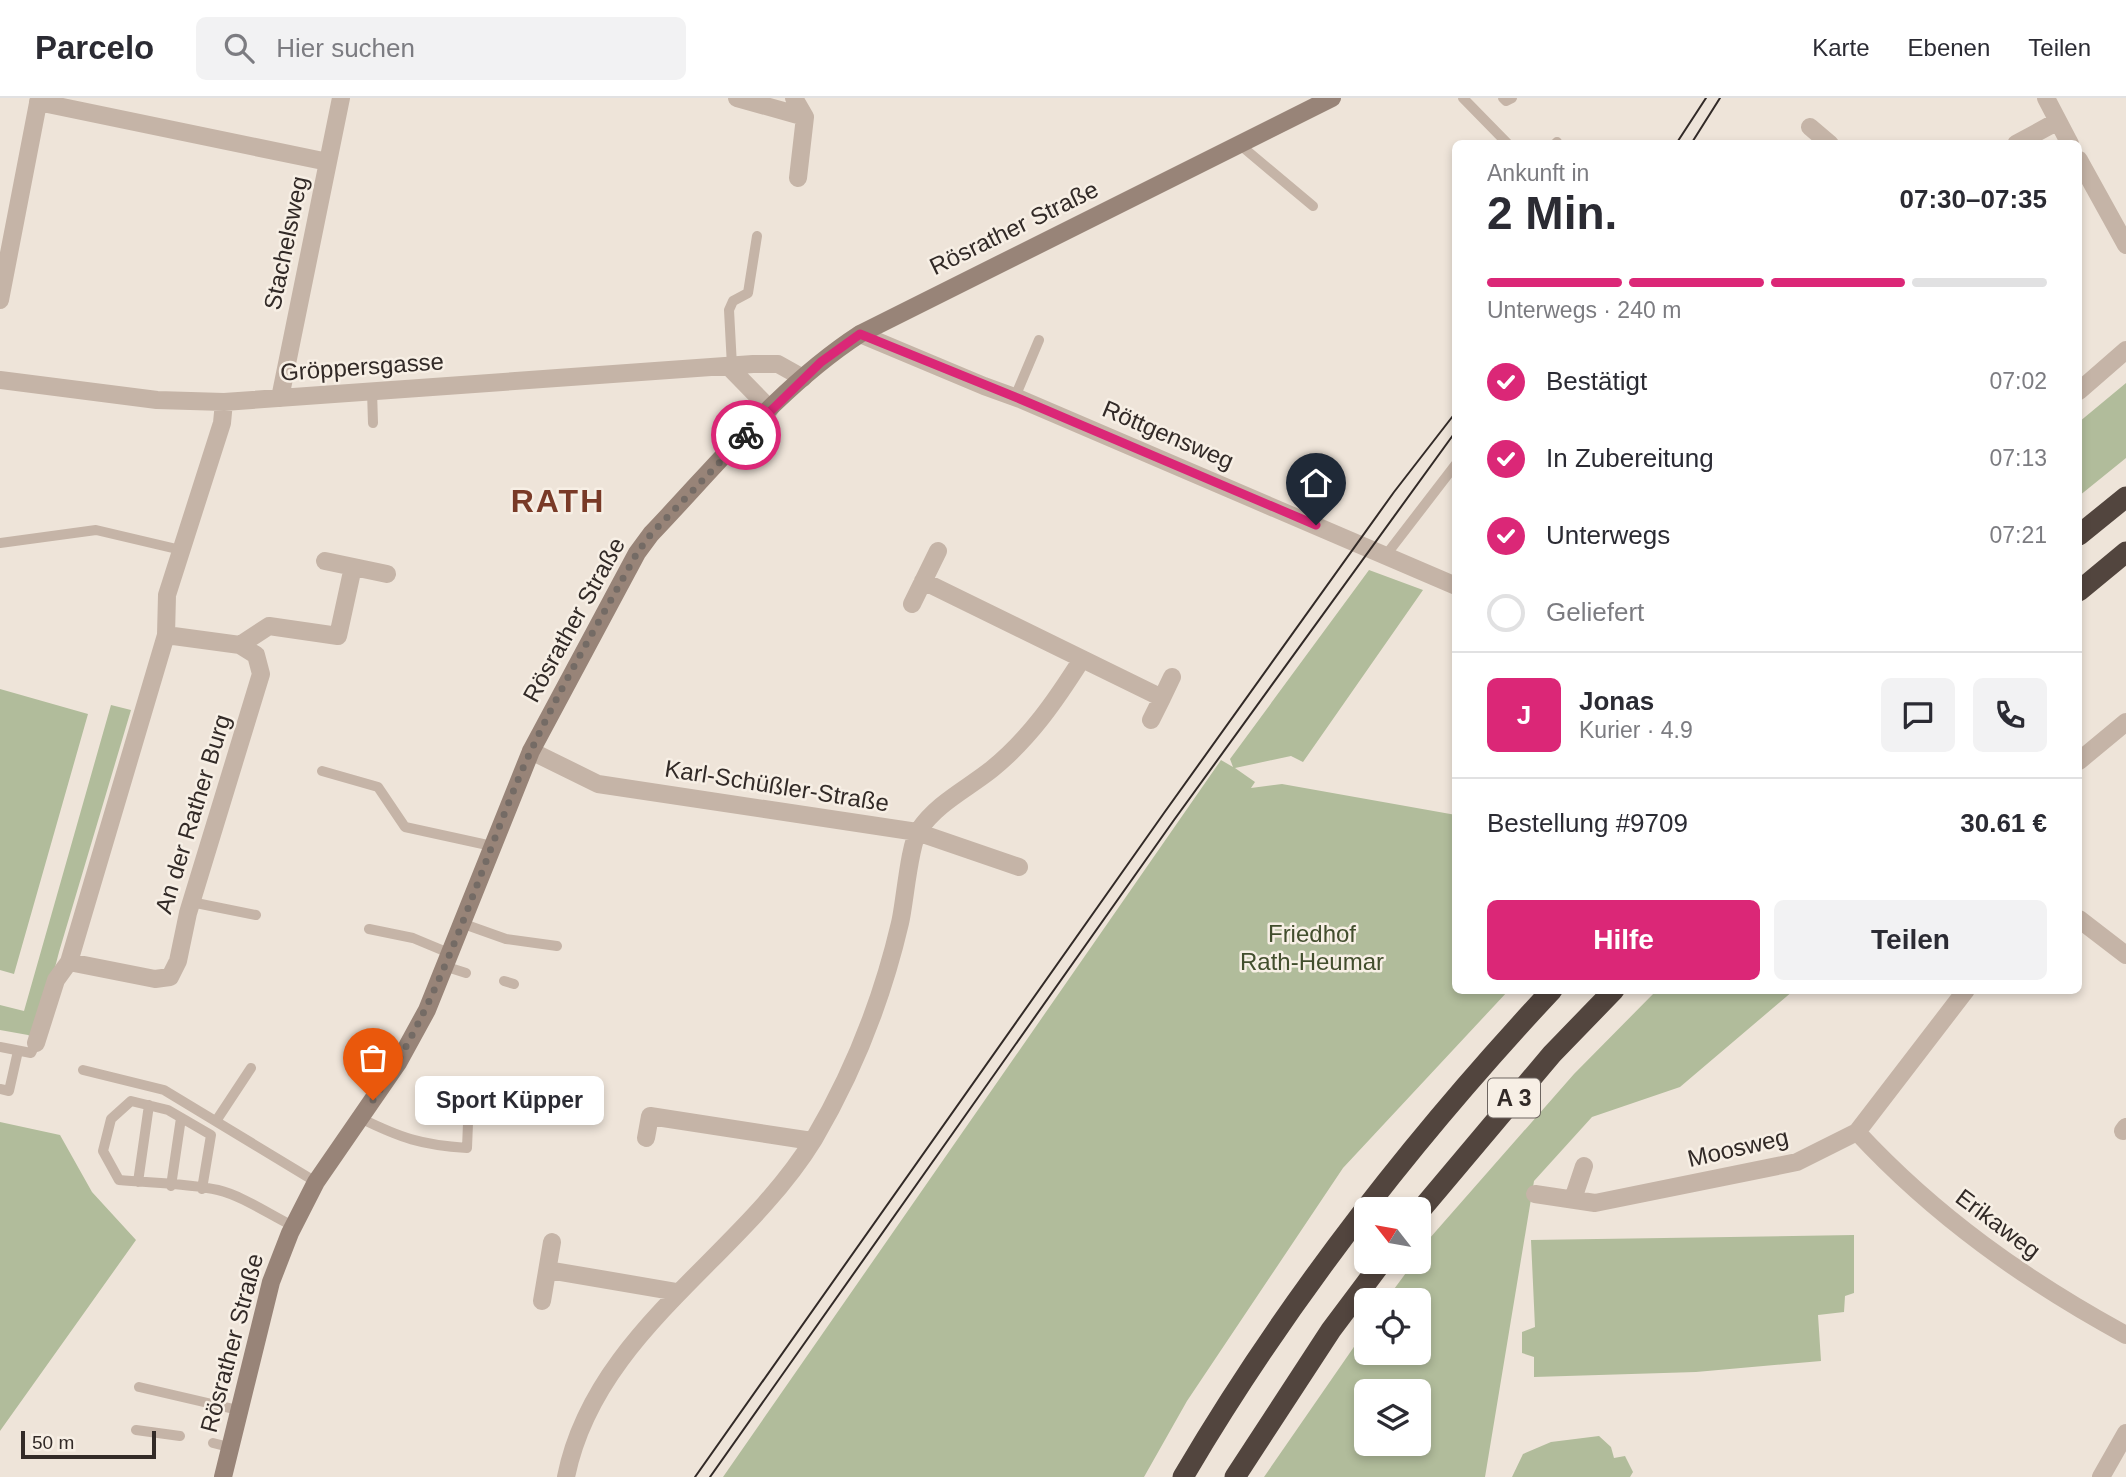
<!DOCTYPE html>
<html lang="de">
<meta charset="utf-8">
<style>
:root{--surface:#fff;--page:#f2f2f3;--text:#2b2b33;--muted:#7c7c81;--line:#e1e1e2;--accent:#db2777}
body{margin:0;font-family:Arial,sans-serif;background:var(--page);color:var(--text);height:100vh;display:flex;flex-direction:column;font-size:26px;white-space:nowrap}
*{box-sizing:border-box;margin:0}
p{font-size:23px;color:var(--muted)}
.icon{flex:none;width:38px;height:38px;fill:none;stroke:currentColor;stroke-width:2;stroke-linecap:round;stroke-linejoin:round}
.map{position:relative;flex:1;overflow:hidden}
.drawer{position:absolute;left:1452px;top:42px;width:630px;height:854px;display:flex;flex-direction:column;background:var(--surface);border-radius:10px;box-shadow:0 4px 10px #0003}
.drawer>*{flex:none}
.needle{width:46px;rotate:301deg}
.tools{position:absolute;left:1354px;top:1099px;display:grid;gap:14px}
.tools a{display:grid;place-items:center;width:77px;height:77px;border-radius:10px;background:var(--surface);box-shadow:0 4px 10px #0003;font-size:35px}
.scale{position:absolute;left:21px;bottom:18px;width:135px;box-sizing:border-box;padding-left:7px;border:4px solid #322a27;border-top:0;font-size:19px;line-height:24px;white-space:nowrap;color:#322a27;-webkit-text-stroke:5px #f7efe5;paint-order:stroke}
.pin{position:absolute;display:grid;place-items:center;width:60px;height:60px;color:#fff;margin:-72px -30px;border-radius:50% 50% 50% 0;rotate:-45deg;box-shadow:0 0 7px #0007}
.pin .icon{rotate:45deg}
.courier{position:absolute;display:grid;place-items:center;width:70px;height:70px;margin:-35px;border:5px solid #db2777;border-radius:50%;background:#fff;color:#222;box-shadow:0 2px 9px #0007}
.bubble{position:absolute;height:49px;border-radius:10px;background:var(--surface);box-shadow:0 4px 10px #0003;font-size:23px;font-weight:600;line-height:49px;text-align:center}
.overview em{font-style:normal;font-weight:600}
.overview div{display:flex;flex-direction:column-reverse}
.overview{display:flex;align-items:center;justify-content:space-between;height:119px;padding:0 35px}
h1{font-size:46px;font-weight:600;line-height:52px}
.bar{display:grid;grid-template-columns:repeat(4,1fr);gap:10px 7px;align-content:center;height:84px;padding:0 35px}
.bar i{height:9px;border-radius:5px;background:var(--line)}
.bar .on{background:var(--accent)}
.bar p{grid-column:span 4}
.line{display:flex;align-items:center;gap:18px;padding:0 35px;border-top:2px solid var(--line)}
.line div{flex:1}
.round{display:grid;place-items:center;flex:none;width:74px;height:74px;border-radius:10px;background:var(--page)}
ol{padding:0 35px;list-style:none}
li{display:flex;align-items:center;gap:21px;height:77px}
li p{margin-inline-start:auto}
li .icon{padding:7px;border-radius:50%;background:var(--accent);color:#fff;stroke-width:4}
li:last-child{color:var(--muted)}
li i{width:38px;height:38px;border:4px solid var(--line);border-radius:50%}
.button{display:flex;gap:14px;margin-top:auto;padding:14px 35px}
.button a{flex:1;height:80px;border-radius:10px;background:var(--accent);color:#fff;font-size:28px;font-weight:600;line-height:80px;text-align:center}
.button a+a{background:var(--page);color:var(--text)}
header{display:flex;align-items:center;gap:42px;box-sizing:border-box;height:98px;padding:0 35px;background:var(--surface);border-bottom:2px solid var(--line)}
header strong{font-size:33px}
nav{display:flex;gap:38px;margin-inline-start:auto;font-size:24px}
.search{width:490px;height:63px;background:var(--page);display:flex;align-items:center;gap:18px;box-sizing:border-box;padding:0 24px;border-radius:10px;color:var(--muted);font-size:26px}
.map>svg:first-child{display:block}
.green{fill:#b1bc9b;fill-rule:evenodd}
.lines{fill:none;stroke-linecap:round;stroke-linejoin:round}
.service{stroke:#c5b4a7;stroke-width:10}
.minor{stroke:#c5b4a7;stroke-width:18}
.secondary{stroke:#988478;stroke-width:18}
.motorway{stroke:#52453e;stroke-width:21}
.tram{stroke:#322a27;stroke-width:2}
.done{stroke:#746b65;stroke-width:7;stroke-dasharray:0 12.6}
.route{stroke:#db2777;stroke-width:9}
.labels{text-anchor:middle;stroke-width:5;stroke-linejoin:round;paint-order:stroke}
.shield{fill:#f7efe5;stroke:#6d6560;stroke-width:2}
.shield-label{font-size:23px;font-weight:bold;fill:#322a27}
.street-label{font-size:24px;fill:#322a27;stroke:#f7efe5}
.park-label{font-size:24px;fill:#424e2d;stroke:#f7efe5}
.district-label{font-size:32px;font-weight:bold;letter-spacing:2px;fill:#793a27;stroke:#f7efe5}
</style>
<header>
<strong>Parcelo</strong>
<div class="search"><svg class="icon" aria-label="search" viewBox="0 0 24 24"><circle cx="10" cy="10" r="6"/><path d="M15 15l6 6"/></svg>Hier suchen</div>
<nav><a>Karte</a><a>Ebenen</a><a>Teilen</a></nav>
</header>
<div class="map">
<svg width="2126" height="1379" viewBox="0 0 2126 1379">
<rect width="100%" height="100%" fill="#eee4d9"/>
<path class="green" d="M 2126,285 L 2126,360 L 2079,398 L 2079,324 Z
M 1369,472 L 1423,492 L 1303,664 L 1291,658 L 1235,670 L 1255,684 L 1251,690 L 1282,686 L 1456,717 L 1456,892 L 1508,893 L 1343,1070 L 1187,1303 L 1144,1379 L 723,1379 L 1221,662 L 1233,669 L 1230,661 Z
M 0,591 L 88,616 L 14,876 L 0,872 Z
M 111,607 L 131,612 L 59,854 L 36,942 L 28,937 L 0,932 L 0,907 L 24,913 Z
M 1656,893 L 1793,893 L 1680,989 L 1592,1019 L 1534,1083 L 1485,1379 L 1264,1379 L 1367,1230 L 1367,1255 L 1419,1255 L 1419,1202 L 1386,1202 L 1414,1164 L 1419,1164 L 1419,1156 L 1429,1141 L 1574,976 ZM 1367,1293 L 1419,1293 L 1419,1346 L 1367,1346 Z
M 0,1024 L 60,1037 L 92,1094 L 136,1142 L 0,1333 Z
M 1854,1137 L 1854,1195 L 1845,1198 L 1844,1214 L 1818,1217 L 1821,1263 L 1696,1274 L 1534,1279 L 1534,1259 L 1522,1255 L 1522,1234 L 1535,1229 L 1531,1142 Z
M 1599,1338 L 1611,1349 L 1614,1360 L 1625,1358 L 1633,1374 L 1630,1379 L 1512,1379 L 1523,1356 L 1551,1344 Z"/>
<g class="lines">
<path class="service" d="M 1463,0 L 1508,46
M 1503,0 L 1506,3 L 1512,0
M 1239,46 L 1313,108
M 1555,46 L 1557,44
M 732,268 L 729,212 L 733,203 L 748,195 L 757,138
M 372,293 L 373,325
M 1015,299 L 1039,242
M 0,445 L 96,432 L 181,452
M 1386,457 L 1456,366
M 322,673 L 378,689 L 405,729 L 492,748
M 191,804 L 256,817
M 461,825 L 506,841 L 557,848
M 369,831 L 413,840 L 449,855
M 444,868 L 466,875
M 504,883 L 514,886
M 0,949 L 31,955 L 36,945
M 83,972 L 164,992 L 316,1084
M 0,991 L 9,993 L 18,953
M 360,1020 C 401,1040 421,1047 467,1050 L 468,1025
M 216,1023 L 251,970
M 138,1084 L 149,1007
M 171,1088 L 181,1020
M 202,1091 L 211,1037 L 168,1012 L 131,1003 L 111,1021 L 103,1053 L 119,1082 C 151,1085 187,1085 218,1092 C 243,1098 270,1117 293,1128
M 139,1289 L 238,1312
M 136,1332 L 180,1338
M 213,1345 L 229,1349"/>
<path class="minor" d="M 737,0 L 805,19 L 794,0
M 2046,0 L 2070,46
M 38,4 L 328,64
M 1810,29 L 1830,46
M 2016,46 L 2058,23
M 2079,62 L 2126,147
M 798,80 L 805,19
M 0,202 L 39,0
M 860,236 L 984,288 L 1020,301 L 1456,488
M 728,268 L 770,311
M 0,282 L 157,302 L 224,304 L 753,266 L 778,266 L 803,280
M 2079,293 L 2126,252
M 280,300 L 341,0
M 325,463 L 387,476
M 923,483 L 1162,600 L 1151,622
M 912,506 L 938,453
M 240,547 L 269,528 L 338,538 L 353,469
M 1162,600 L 1172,579
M 531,653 L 598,686 L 917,734 L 1019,769
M 2079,663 L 2126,624
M 2079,821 L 2126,857
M 69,864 L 155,881 L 170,879 L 178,863 L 188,815 L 261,576 L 256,557 L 240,547 L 166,537
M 36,945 L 56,882 L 69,864 L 166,537 L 167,497 L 222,325 L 224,304
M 2123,1033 L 2126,1029
M 1857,1034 C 1935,1118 2025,1182 2126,1237
M 646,1040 L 650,1018 L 812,1043
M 1535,1096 L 1595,1105 L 1797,1064 L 1857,1034 L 1966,892
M 1573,1101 L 1584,1068
M 548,1172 L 677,1194
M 542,1203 L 552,1144
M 566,1379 C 595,1234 741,1160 814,1041 C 854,973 882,902 900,825 C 905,804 909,747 919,732 C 937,705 967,691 992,671 C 1030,640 1056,602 1082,561
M 2101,1379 L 2126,1335"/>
<path class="secondary" d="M 223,1379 L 271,1184 L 290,1135 L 316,1084 L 398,965 L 427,912 L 531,653 L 637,455 L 651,436 C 717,367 780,288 860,236 L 1332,0"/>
<path class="motorway" d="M 2079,437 L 2126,399
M 2079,493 L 2126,454
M 1419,1114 L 1552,956 L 1614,892
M 1183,1379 C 1287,1202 1412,1042 1552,892
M 1235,1379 L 1331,1232 L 1382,1164"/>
<path class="tram" d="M 1676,46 L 1706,0
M 1691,46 L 1720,0
M 695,1379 L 1164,715 L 1394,394 L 1456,314
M 710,1379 L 1174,722 L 1456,333"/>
</g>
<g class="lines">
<path class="done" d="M 373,1002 C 441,904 474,787 520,677 C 553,601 597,528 637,455 L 651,436 L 746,337"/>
<path class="route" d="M 746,337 L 821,264 L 860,236 L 1020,301 L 1316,427"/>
</g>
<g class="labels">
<rect class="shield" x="1488" y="980.5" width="52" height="39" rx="5"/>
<g class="shield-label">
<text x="1514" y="1008">A 3</text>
</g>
<g class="street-label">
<text transform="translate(1014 130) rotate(-26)" y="8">Rösrather Straße</text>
<text transform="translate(286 145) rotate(-78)" y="8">Stachelsweg</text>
<text transform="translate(362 269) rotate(-4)" y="8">Gröppersgasse</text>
<text transform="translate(1168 337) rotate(23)" y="8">Röttgensweg</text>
<text transform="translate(574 522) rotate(-61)" y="8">Rösrather Straße</text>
<text transform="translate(777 688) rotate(9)" y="8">Karl-Schüßler-Straße</text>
<text transform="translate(193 716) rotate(-73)" y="8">An der Rather Burg</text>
<text transform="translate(1738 1050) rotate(-13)" y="8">Moosweg</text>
<text transform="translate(1998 1126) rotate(37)" y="8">Erikaweg</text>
<text transform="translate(232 1245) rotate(-75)" y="8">Rösrather Straße</text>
</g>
<g class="park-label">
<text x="1312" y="844">Friedhof<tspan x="1312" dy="28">Rath-Heumar</tspan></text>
</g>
<g class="district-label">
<text x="558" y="414">RATH</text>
</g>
</g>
</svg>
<div class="tools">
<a><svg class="needle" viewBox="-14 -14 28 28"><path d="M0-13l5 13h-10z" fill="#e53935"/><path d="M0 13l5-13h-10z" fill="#7c7c81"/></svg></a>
<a><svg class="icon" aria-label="locate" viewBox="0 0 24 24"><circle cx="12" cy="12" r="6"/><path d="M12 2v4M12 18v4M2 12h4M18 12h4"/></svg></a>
<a><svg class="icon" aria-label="layers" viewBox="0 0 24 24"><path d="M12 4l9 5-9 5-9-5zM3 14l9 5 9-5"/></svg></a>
</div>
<div class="scale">50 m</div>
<div class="pin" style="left:373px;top:1002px;background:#ea580c"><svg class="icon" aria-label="bag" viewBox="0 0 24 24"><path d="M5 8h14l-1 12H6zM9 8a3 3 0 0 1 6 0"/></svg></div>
<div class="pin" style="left:1316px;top:427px;background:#1f2937"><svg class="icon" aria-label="home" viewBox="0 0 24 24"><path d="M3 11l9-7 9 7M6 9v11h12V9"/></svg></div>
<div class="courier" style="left:746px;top:337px"><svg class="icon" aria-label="bike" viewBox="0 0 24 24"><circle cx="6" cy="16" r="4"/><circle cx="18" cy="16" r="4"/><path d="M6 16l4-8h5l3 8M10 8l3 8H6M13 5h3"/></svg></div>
<div class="bubble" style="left:415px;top:978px;width:189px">Sport Küpper</div>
<section class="drawer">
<div class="overview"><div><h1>2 Min.</h1><p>Ankunft in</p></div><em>07:30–07:35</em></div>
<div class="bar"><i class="on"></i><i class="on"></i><i class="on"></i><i></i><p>Unterwegs · 240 m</p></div>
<ol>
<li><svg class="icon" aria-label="check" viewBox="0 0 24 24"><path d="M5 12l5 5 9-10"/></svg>Bestätigt<p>07:02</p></li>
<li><svg class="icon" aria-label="check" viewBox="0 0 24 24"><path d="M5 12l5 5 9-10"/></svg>In Zubereitung<p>07:13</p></li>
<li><svg class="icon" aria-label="check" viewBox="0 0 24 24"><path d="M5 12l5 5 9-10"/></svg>Unterwegs<p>07:21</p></li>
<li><i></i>Geliefert</li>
</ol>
<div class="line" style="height:126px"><b class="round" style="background:var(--accent);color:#fff">J</b><div><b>Jonas</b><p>Kurier · 4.9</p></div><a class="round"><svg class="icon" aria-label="chat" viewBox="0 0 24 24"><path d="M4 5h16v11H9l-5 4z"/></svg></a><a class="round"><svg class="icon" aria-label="phone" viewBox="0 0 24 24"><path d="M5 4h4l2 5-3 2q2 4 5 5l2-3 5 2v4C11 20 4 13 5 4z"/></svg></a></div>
<div class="line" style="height:91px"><div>Bestellung #9709</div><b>30.61 €</b></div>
<div class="button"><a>Hilfe</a><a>Teilen</a></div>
</section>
</div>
